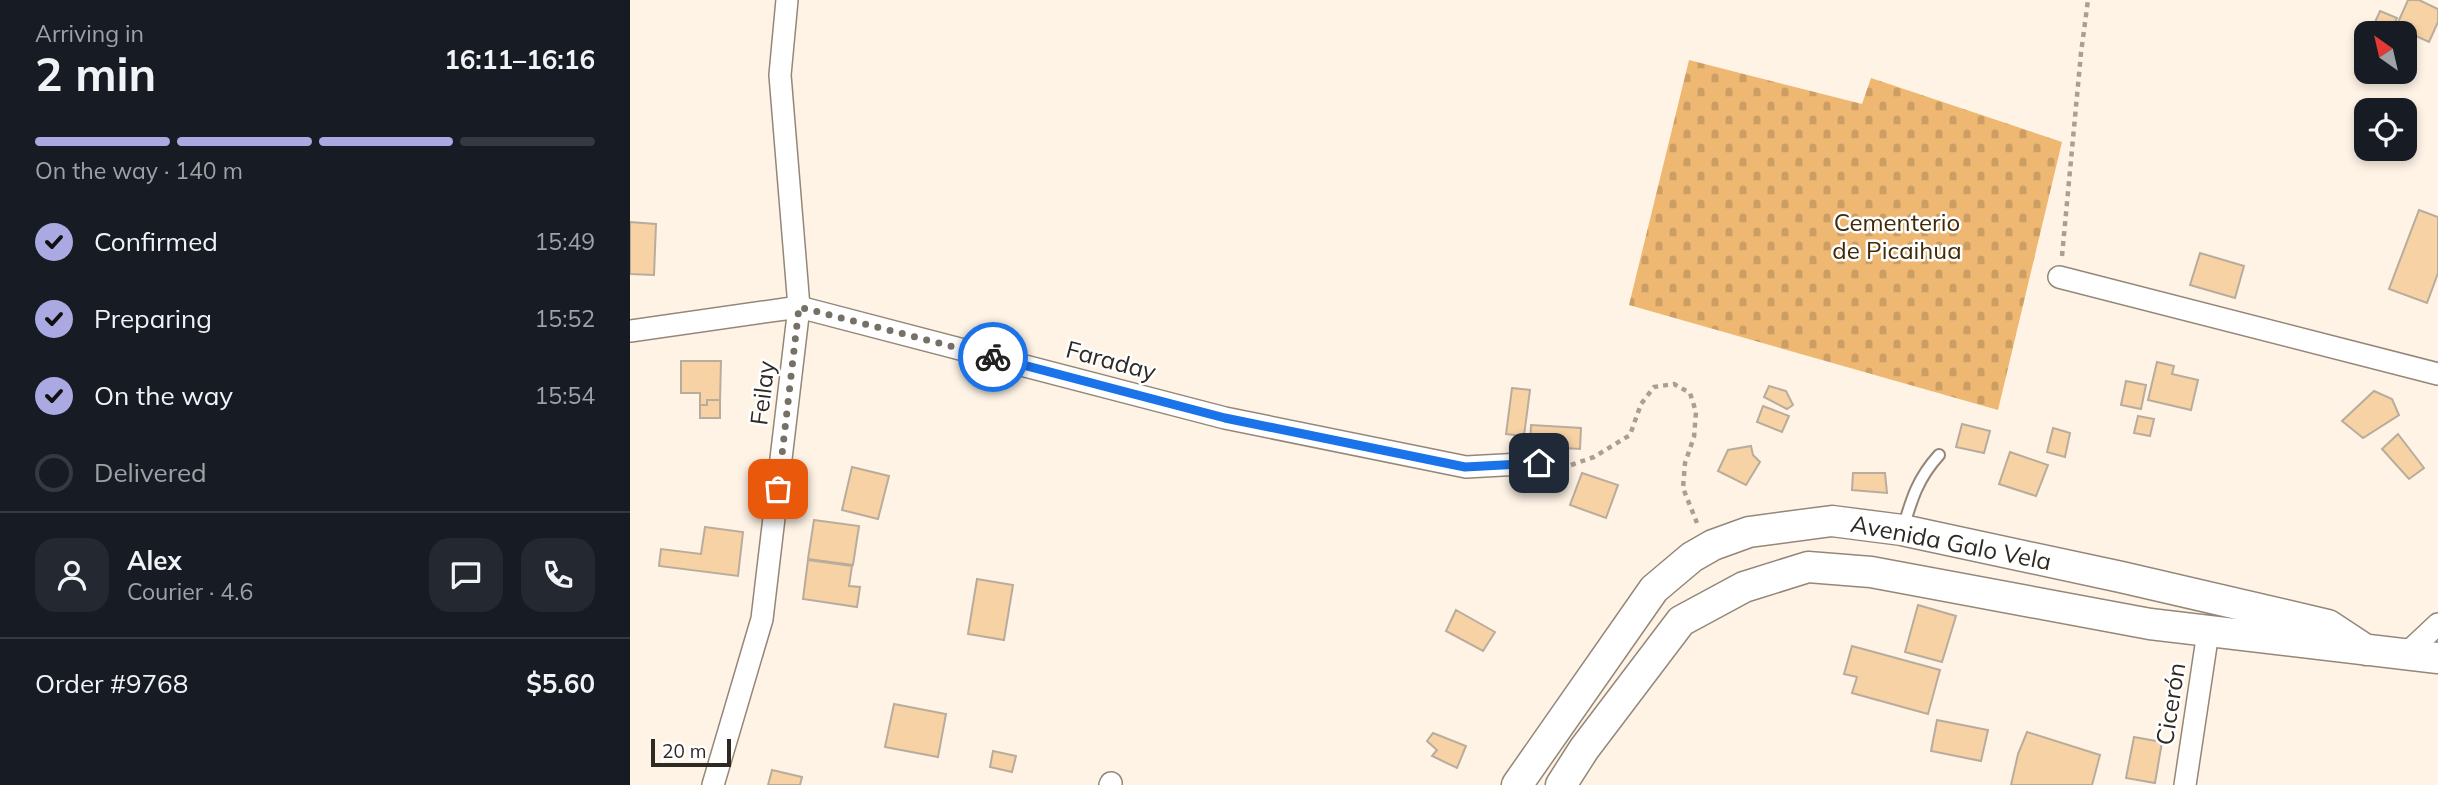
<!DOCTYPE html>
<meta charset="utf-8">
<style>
:root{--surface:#171b24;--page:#242831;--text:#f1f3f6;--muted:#9ea1a6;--line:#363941;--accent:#aba9e1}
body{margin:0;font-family:Mulish,sans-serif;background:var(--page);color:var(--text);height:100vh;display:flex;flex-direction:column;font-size:26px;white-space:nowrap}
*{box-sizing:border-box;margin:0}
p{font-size:23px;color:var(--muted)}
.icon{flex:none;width:38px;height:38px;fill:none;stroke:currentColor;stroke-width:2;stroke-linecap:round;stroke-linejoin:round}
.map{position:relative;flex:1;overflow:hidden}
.side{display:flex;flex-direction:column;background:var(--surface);width:630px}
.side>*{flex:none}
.needle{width:46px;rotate:326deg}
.controls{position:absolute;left:1724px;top:21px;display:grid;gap:14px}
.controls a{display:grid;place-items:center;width:63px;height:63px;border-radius:14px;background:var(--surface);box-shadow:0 4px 10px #0003;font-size:35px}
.scale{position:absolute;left:21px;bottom:18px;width:80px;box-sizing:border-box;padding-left:7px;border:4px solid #2e2923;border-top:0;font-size:19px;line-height:24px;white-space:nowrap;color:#2e2923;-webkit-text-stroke:5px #fff;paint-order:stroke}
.pin{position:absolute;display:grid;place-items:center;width:60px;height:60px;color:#fff;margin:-30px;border-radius:14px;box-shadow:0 4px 10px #0006}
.courier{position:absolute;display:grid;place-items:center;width:70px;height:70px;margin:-35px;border:5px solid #1a73e8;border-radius:50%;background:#fff;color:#222;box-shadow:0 2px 9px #0007}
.summary em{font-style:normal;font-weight:700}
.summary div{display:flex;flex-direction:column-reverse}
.summary{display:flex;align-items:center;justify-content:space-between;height:119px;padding:0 35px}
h1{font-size:46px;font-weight:700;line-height:52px}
.bar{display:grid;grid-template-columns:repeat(4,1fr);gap:10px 7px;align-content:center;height:84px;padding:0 35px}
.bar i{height:9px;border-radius:5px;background:var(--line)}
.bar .active{background:var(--accent)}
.bar p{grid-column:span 4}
.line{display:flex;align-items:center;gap:18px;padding:0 35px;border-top:2px solid var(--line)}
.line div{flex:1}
.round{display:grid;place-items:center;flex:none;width:74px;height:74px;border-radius:21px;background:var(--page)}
ol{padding:0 35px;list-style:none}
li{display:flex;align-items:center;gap:21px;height:77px}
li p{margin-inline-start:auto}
li .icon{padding:7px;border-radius:50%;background:var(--accent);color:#111;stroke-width:4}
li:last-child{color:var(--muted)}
li i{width:38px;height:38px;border:4px solid var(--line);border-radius:50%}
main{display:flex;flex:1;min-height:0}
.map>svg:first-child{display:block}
.cemetery{fill:url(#cemetery-stones)}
.building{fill:#f6d2a5;stroke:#b9ac9c;stroke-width:2}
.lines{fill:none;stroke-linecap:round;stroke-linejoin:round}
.service-casing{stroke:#948778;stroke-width:14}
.minor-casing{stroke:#948778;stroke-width:24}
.secondary-casing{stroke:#948778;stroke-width:33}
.path{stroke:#a89f95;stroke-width:4.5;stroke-dasharray:5 5;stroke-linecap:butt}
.service{stroke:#fff;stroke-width:10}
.minor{stroke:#fff;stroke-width:21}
.secondary{stroke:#fff;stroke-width:30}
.done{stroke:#777067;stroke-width:7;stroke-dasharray:0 12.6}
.route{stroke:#1a73e8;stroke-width:9}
.labels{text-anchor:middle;stroke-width:5;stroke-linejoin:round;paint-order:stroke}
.park-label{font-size:24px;fill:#422a06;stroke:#fff}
.street-label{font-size:24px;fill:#2e2923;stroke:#fff}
</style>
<main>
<section class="side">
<div class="summary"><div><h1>2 min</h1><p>Arriving in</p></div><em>16:11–16:16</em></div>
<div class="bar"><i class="active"></i><i class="active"></i><i class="active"></i><i></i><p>On the way · 140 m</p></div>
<ol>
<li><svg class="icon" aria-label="check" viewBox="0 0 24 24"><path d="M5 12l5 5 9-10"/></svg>Confirmed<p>15:49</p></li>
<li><svg class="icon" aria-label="check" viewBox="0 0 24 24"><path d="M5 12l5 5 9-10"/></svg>Preparing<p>15:52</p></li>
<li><svg class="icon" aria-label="check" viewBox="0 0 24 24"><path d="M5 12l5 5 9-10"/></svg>On the way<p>15:54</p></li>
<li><i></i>Delivered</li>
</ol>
<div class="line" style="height:126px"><a class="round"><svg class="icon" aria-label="person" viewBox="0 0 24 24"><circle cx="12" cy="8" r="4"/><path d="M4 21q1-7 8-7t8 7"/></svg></a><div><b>Alex</b><p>Courier · 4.6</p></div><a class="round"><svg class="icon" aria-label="chat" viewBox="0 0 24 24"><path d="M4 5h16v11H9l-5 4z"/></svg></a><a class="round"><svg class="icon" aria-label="phone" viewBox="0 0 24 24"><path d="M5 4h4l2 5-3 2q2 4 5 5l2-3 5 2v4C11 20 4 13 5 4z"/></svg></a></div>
<div class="line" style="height:91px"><div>Order #9768</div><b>$5.60</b></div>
</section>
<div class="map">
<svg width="1808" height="785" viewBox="0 0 1808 785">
<defs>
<pattern id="cemetery-stones" width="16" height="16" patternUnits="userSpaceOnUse" patternTransform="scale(1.75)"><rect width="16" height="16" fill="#eeb873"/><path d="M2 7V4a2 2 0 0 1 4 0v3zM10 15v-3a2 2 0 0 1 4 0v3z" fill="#cc9e63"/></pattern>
</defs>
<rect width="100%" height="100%" fill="#fef3e5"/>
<path class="cemetery" d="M 1059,60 L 1232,104 L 1241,78 L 1432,142 L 1368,410 L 999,305 Z"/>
<path class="building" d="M 1778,0 L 1789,0 L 1808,9 L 1808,22 L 1799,42 L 1766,27 Z
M 1750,11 L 1767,18 L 1760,33 L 1740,33 Z
M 1789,210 L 1808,217 L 1808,273 L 1797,303 L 1759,289 Z
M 0,222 L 26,224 L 24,275 L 0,274 Z
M 1570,253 L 1614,266 L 1605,298 L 1560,285 Z
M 51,361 L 91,361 L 90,400 L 77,400 L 77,405 L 70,405 L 70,393 L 51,393 Z
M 1527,362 L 1544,366 L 1542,374 L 1568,380 L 1561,410 L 1518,400 Z
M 1496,381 L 1516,385 L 1511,409 L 1491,405 Z
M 1139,386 L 1156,391 L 1163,405 L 1157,409 L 1134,397 Z
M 882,388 L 900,390 L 894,436 L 876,434 Z
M 1744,391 L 1762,399 L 1769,415 L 1733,438 L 1712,421 Z
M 77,400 L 90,400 L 90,418 L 70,418 L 70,405 L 77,405 Z
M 1133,406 L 1159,416 L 1152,432 L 1127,422 Z
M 1508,416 L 1524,419 L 1520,436 L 1504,433 Z
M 1332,424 L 1360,431 L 1354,453 L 1326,447 Z
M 901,425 L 951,428 L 950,449 L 900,446 Z
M 1423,428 L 1440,433 L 1435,457 L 1417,452 Z
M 1768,434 L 1794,468 L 1779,479 L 1752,449 Z
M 1121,446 L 1123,455 L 1130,462 L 1116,485 L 1088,471 L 1098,450 Z
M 1380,452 L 1418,465 L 1406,496 L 1369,484 Z
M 222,467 L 259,476 L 248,519 L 212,510 Z
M 952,473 L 988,485 L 976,518 L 940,505 Z
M 1223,473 L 1255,473 L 1257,493 L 1222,490 Z
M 184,520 L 229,526 L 223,565 L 178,559 Z
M 75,527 L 113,532 L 108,576 L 29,566 L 31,549 L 71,554 Z
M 178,560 L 222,566 L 219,586 L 230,587 L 227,607 L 173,599 Z
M 347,579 L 383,585 L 374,640 L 338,634 Z
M 1288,605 L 1326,616 L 1312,662 L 1275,652 Z
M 826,610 L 865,632 L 853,651 L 816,631 Z
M 1222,646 L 1310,670 L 1298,714 L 1222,693 L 1227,677 L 1214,674 Z
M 264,704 L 316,714 L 308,757 L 255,747 Z
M 1307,720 L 1358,730 L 1351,761 L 1301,751 Z
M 1397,732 L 1470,755 L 1462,785 L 1381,785 L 1388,754 Z
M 803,733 L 836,746 L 827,768 L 802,756 L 807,750 L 797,741 Z
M 1504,737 L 1532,742 L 1525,783 L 1496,778 Z
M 363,751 L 386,756 L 382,772 L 360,767 Z
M 142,770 L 172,777 L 170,785 L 138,785 Z"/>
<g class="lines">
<g class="service-casing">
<path id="service" d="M 1273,528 C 1282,498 1288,478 1309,455"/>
</g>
<g class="minor-casing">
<path id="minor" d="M 1429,277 L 1808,374
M 0,331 L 169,307 L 595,418 L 836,467 L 909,463
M 1776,654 L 1808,624
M 83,785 L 132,619 L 169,307 L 150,75 L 157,0
M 480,785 L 481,783
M 1555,785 L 1578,632"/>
</g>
<g class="secondary-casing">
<path id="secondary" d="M 887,785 L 1024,589 L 1062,557 L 1083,545 L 1119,532 L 1202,521 L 1272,530 L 1491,577 L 1698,625 L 1736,650
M 931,785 L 954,749 L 1051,621 L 1114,587 L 1178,567 L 1241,572 L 1520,624 L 1808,658"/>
</g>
<path class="path" d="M 1432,256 L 1451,53 L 1458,0
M 931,465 L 941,465 L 964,457 L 1000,435 L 1011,404 L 1024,387 L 1044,384 L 1060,393 L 1066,412 L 1064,437 L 1055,463 L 1053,488 L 1067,523"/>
<use href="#service" class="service"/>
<use href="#minor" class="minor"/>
<use href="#secondary" class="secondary"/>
</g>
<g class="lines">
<path class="done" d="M 148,489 L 169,307 L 363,357"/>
<path class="route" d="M 363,357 L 595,418 L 835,467 L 909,463"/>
</g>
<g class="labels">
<g class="park-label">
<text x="1267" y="231">Cementerio<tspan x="1267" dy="28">de Picaihua</tspan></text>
</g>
<g class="street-label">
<text transform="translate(481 361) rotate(15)" y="8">Faraday</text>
<text transform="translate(133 393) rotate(-83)" y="8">Feilay</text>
<text transform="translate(1321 543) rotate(11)" y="8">Avenida Galo Vela</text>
<text transform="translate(1541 704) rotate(-81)" y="8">Cicerón</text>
</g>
</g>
</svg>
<div class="controls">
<a><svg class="needle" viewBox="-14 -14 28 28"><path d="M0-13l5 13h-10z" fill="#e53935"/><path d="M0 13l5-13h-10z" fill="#9ea1a6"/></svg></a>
<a><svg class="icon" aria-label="locate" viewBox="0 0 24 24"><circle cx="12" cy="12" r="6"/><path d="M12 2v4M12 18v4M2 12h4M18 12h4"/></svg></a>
</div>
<div class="scale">20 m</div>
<div class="pin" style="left:148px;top:489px;background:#ea580c"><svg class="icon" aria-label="bag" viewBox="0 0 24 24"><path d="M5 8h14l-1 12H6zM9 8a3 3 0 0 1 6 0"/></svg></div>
<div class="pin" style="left:909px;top:463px;background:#1f2937"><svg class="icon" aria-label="home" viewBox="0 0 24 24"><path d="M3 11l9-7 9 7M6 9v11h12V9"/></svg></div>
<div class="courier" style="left:363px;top:357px"><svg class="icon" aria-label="bike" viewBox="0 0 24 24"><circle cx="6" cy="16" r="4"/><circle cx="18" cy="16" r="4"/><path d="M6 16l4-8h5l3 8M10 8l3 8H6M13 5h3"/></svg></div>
</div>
</main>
